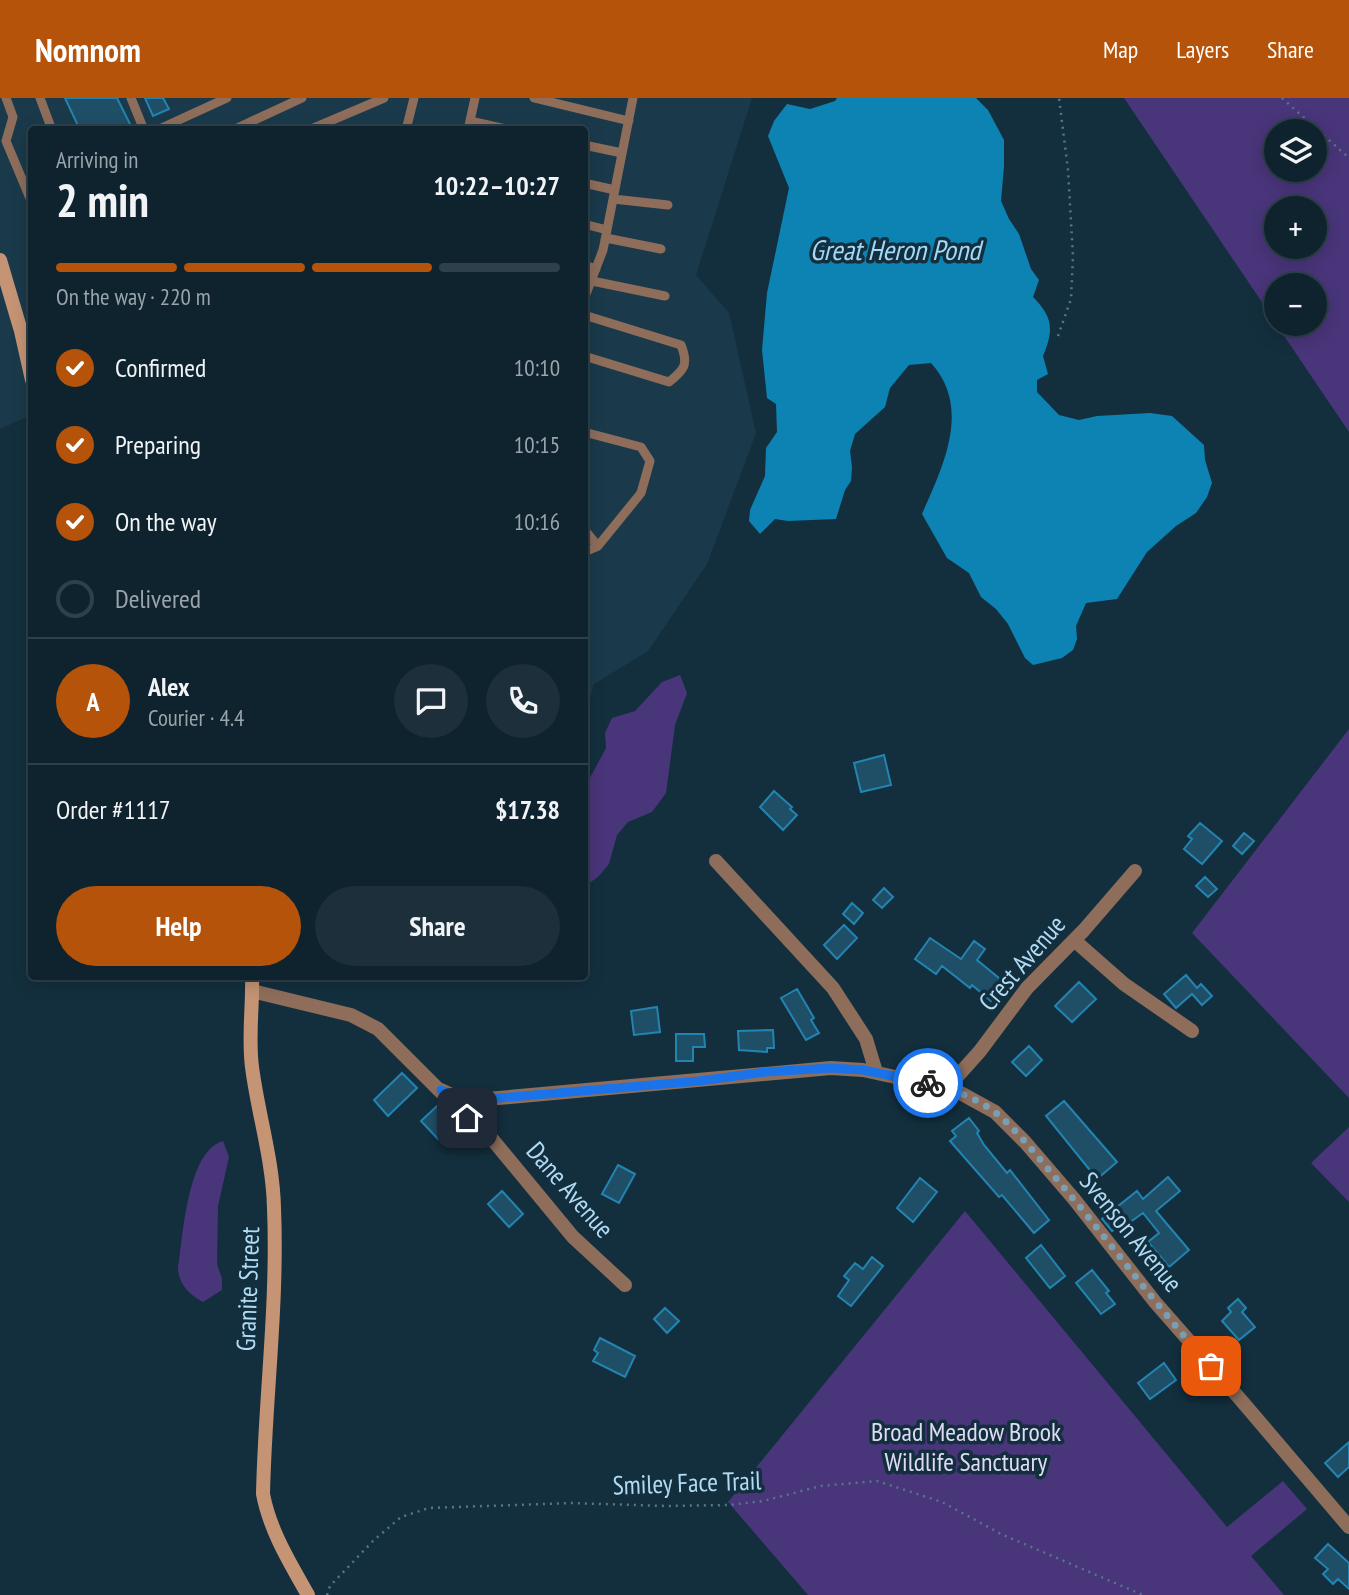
<!DOCTYPE html>
<meta charset="utf-8">
<style>
:root{--surface:#0e232e;--page:#1c2f3a;--text:#f1f3f6;--muted:#9ba4aa;--line:#2e404a;--accent:#b45309}
body{margin:0;font-family:"PT Sans Narrow",sans-serif;background:var(--page);color:var(--text);height:100vh;display:flex;flex-direction:column;font-size:26px;white-space:nowrap}
*{box-sizing:border-box;margin:0}
p{font-size:23px;color:var(--muted)}
.icon{flex:none;width:38px;height:38px;fill:none;stroke:currentColor;stroke-width:2;stroke-linecap:round;stroke-linejoin:round}
.map{position:relative;flex:1;overflow:hidden}
.details{position:absolute;left:28px;top:28px;width:560px;height:854px;display:flex;flex-direction:column;background:var(--surface);border-radius:7px;box-shadow:0 4px 18px #0003,0 0 0 2px var(--line)}
.details>*{flex:none}
.fabs{position:absolute;left:1264px;top:21px;display:grid;gap:14px}
.fabs a{display:grid;place-items:center;width:63px;height:63px;border-radius:50%;background:var(--surface);box-shadow:0 4px 18px #0003,0 0 0 2px var(--line);font-size:35px}
.pin{position:absolute;display:grid;place-items:center;width:60px;height:60px;color:#fff;margin:-30px;border-radius:14px;box-shadow:0 4px 10px #0006}
.courier{position:absolute;display:grid;place-items:center;width:70px;height:70px;margin:-35px;border:5px solid #1a73e8;border-radius:50%;background:#fff;color:#222;box-shadow:0 2px 9px #0007}
.summary em{font-style:normal;font-weight:700}
.summary div{display:flex;flex-direction:column-reverse}
.summary{display:flex;align-items:center;justify-content:space-between;height:119px;padding:0 28px}
h1{font-size:46px;font-weight:700;line-height:52px}
.bar{display:grid;grid-template-columns:repeat(4,1fr);gap:10px 7px;align-content:center;height:84px;padding:0 28px}
.bar i{height:9px;border-radius:5px;background:var(--line)}
.bar .on{background:var(--accent)}
.bar p{grid-column:span 4}
.line{display:flex;align-items:center;gap:18px;padding:0 28px;border-top:2px solid var(--line)}
.line div{flex:1}
.round{display:grid;place-items:center;flex:none;width:74px;height:74px;border-radius:37px;background:var(--page)}
ol{padding:0 28px;list-style:none}
li{display:flex;align-items:center;gap:21px;height:77px}
li p{margin-inline-start:auto}
li .icon{padding:7px;border-radius:50%;background:var(--accent);color:#fff;stroke-width:4}
li:last-child{color:var(--muted)}
li i{width:38px;height:38px;border:4px solid var(--line);border-radius:50%}
.cta{display:flex;gap:14px;margin-top:auto;padding:14px 28px}
.cta a{flex:1;height:80px;border-radius:42px;background:var(--accent);color:#fff;font-size:28px;font-weight:700;line-height:80px;text-align:center}
.cta a+a{background:var(--page);color:var(--text)}
header{display:flex;align-items:center;gap:42px;box-sizing:border-box;height:98px;padding:0 35px;background:var(--accent);color:#fff}
header strong{font-size:33px}
nav{display:flex;gap:38px;margin-inline-start:auto;font-size:24px}
.map>svg:first-child{display:block}
.built{fill:#1a3a4b}
.green{fill:#49357a;fill-rule:evenodd}
.water{fill:#0c83b2}
.building{fill:#1f4f67;stroke:#2384b1;stroke-width:2}
.lines{fill:none;stroke-linecap:round;stroke-linejoin:round}
.path{stroke:#55778a;stroke-width:2.5;stroke-dasharray:2 5;stroke-linecap:butt}
.lane{stroke:#8e6e5b;stroke-width:9}
.street{stroke:#8e6e5b;stroke-width:14}
.secondary{stroke:#c59474;stroke-width:14}
.done{stroke:#7a9fb4;stroke-width:7;stroke-dasharray:0 12.6}
.route{stroke:#1a73e8;stroke-width:9}
.labels{text-anchor:middle;stroke-width:7;stroke-linejoin:round;paint-order:stroke}
.street-label{font-size:26px;fill:#b1dbf3;stroke:#132f3e}
.park-label{font-size:26px;fill:#dfdbf5;stroke:#132f3e}
.water-label{font-size:28px;font-style:italic;fill:#a3d9f8;stroke:#132f3e}
</style>
<header>
<strong>Nomnom</strong>
<nav><a>Map</a><a>Layers</a><a>Share</a></nav>
</header>
<div class="map">
<svg width="1349" height="1497" viewBox="0 0 1349 1497">
<rect width="100%" height="100%" fill="#132f3e"/>
<path class="built" d="M 0,0 L 752,0 L 696,177 L 729,215 L 756,335 L 707,466 L 648,553 L 594,586 L 585,619 L 584,32 L 32,32 L 31,317 L 0,331 Z"/>
<path class="green" d="M 1124,0 L 1349,0 L 1349,334 L 1276,226 L 1314,226 L 1314,187 L 1276,187 L 1276,225 ZM 1276,33 L 1314,33 L 1314,72 L 1276,72 ZM 1276,110 L 1314,110 L 1314,149 L 1276,149 Z
M 680,577 L 687,595 L 675,627 L 666,695 L 652,714 L 628,724 L 617,737 L 609,766 L 598,779 L 585,788 L 585,689 L 606,650 L 605,635 L 612,620 L 635,613 L 662,584 Z
M 1349,631 L 1349,1000 L 1192,835 Z
M 1349,1029 L 1349,1104 L 1311,1065 Z
M 223,1043 L 229,1059 L 218,1108 L 217,1166 L 222,1181 L 222,1192 L 203,1204 C 190,1197 179,1187 178,1171 C 183,1139 187,1053 223,1043 Z
M 965,1113 L 1227,1429 L 1283,1383 L 1307,1411 L 1251,1458 L 1284,1497 L 808,1497 L 728,1404 Z"/>
<path class="water" d="M 837,0 L 976,0 L 988,12 L 1004,42 L 1004,68 L 1001,103 L 1009,121 L 1019,136 L 1031,171 L 1039,182 L 1033,199 C 1053,219 1054,232 1043,258 L 1048,276 L 1037,282 L 1037,294 L 1059,317 L 1079,322 L 1097,318 L 1150,315 L 1172,318 L 1204,347 L 1205,362 L 1212,385 L 1207,399 L 1196,415 L 1176,428 L 1147,454 L 1117,501 L 1086,505 L 1076,528 L 1077,541 L 1073,552 L 1062,560 L 1033,567 L 1025,560 L 1008,526 L 996,511 L 981,499 L 969,475 L 947,460 L 922,416 C 943,368 972,310 931,265 L 909,267 L 890,290 L 885,309 L 855,336 L 850,353 L 852,369 L 851,383 L 845,392 L 836,421 L 788,423 L 775,421 L 760,436 L 749,423 L 750,412 L 765,378 L 766,350 L 777,334 L 776,306 L 767,300 L 762,252 L 767,195 L 789,90 L 768,38 L 774,23 L 787,6 L 810,11 L 835,3 Z"/>
<path class="building" d="M 65,0 L 117,0 L 133,32 L 80,32 Z
M 145,0 L 163,0 L 169,11 L 153,18 Z
M 884,657 L 891,687 L 861,694 L 854,665 Z
M 774,693 L 792,709 L 790,711 L 797,717 L 783,732 L 760,709 Z
M 1200,725 L 1222,743 L 1202,766 L 1184,751 L 1192,741 L 1188,738 Z
M 1244,735 L 1254,743 L 1242,756 L 1233,748 Z
M 1205,779 L 1217,791 L 1208,799 L 1196,788 Z
M 884,790 L 893,799 L 882,810 L 873,802 Z
M 852,805 L 863,815 L 854,826 L 843,816 Z
M 844,827 L 857,840 L 837,861 L 824,847 Z
M 930,840 L 961,861 L 974,843 L 985,851 L 977,862 L 1005,885 L 991,903 L 972,887 L 970,890 L 942,868 L 936,876 L 915,861 Z
M 1186,877 L 1197,890 L 1201,886 L 1212,898 L 1202,907 L 1192,896 L 1176,910 L 1164,896 Z
M 1079,884 L 1096,901 L 1072,924 L 1055,908 Z
M 797,891 L 814,920 L 811,922 L 819,935 L 806,942 L 781,900 Z
M 657,909 L 660,934 L 634,937 L 631,913 Z
M 773,932 L 774,950 L 767,950 L 767,954 L 739,952 L 738,933 Z
M 676,936 L 704,936 L 705,949 L 693,949 L 693,963 L 676,963 Z
M 1029,948 L 1042,962 L 1026,978 L 1012,964 Z
M 402,975 L 417,990 L 388,1018 L 374,1002 Z
M 1064,1003 L 1117,1064 L 1097,1081 L 1046,1018 Z
M 437,1008 L 454,1026 L 438,1041 L 421,1023 Z
M 969,1020 L 979,1033 L 977,1035 L 984,1047 L 1007,1075 L 1010,1072 L 1049,1122 L 1034,1135 L 1002,1097 L 999,1099 L 950,1043 L 956,1038 L 952,1033 Z
M 618,1067 L 635,1076 L 619,1105 L 602,1096 Z
M 1168,1079 L 1180,1093 L 1156,1113 L 1189,1152 L 1169,1169 L 1148,1144 L 1159,1135 L 1143,1115 L 1123,1129 L 1121,1126 L 1112,1133 L 1102,1121 L 1137,1093 L 1143,1101 Z
M 920,1080 L 937,1094 L 913,1124 L 897,1110 Z
M 502,1093 L 523,1116 L 509,1129 L 488,1106 Z
M 1041,1147 L 1065,1178 L 1050,1190 L 1026,1160 Z
M 872,1159 L 883,1168 L 851,1208 L 838,1198 L 849,1182 L 844,1178 L 855,1165 L 863,1171 Z
M 1092,1172 L 1109,1193 L 1106,1195 L 1115,1206 L 1101,1216 L 1076,1185 Z
M 1238,1201 L 1246,1210 L 1242,1214 L 1255,1229 L 1239,1242 L 1222,1223 L 1231,1214 L 1228,1210 Z
M 665,1210 L 679,1223 L 667,1235 L 654,1221 Z
M 600,1240 L 635,1258 L 625,1279 L 593,1263 L 598,1255 L 594,1252 Z
M 1164,1265 L 1176,1282 L 1150,1301 L 1138,1285 Z
M 1349,1344 L 1349,1369 L 1338,1379 L 1325,1365 Z
M 1328,1446 L 1349,1465 L 1349,1491 L 1338,1481 L 1333,1486 L 1323,1476 L 1328,1471 L 1315,1460 Z"/>
<g class="lines">
<path class="path" d="M 1282,0 L 1349,60
M 1058,238 L 1071,201 L 1073,158 L 1068,72 L 1059,0
M 327,1497 L 330,1488 L 373,1443 L 401,1419 L 429,1410 L 570,1405 L 666,1408 L 729,1407 L 763,1403 L 821,1388 L 877,1383 L 942,1404 L 1001,1436 L 1143,1497"/>
<path class="lane" d="M 6,0 L 13,19 L 6,43 L 32,105
M 40,0 L 52,32
M 131,0 L 144,32
M 534,0 L 629,23
M 470,23 L 511,32
M 157,32 L 227,0
M 233,32 L 302,0
M 309,32 L 384,0
M 406,32 L 414,0
M 468,32 L 475,0
M 584,47 L 622,55
M 584,85 L 615,92
M 613,101 L 668,107
M 584,126 L 607,132
M 606,140 L 661,151
M 584,167 L 596,171
M 592,183 L 665,198
M 584,201 L 603,152 L 633,0
M 584,217 L 681,247 C 689,267 684,272 669,284 L 584,258
M 584,334 L 641,349 L 650,363 L 641,395 L 598,448 L 584,454
M 584,431 L 598,448"/>
<path class="street" d="M 716,763 L 833,890 L 866,941 L 876,974
M 1074,842 L 1124,886 L 1192,933
M 252,893 L 351,917 L 378,931 L 463,1016 L 492,1041 L 573,1139 L 625,1187
M 947,990 L 980,953 L 1027,890 L 1084,832 L 1135,773
M 441,992 L 465,1003 L 831,970 L 863,972 L 955,992 L 995,1014 L 1025,1044 L 1074,1101 L 1155,1204 L 1240,1301 L 1349,1429"/>
<path class="secondary" d="M 0,162 L 21,233 L 32,282
M 252,878 C 253,909 248,938 252,969 C 258,1016 273,1062 274,1110 C 278,1206 265,1301 263,1396 C 270,1433 290,1465 308,1497"/>
</g>
<g class="lines">
<path class="done" d="M 928,985 C 952,991 977,1000 996,1015 C 1018,1033 1036,1057 1054,1078 C 1108,1140 1155,1208 1211,1268"/>
<path class="route" d="M 467,1020 L 441,992 L 465,1003 L 487,1001 L 699,983 L 766,974 L 831,970 L 863,972 L 928,985"/>
</g>
<g class="labels">
<g class="street-label">
<text transform="translate(1022 865) rotate(-49)" y="9">Crest Avenue</text>
<text transform="translate(570 1092) rotate(49)" y="9">Dane Avenue</text>
<text transform="translate(1131 1134) rotate(51)" y="9">Svenson Avenue</text>
<text transform="translate(248 1191) rotate(-88)" y="9">Granite Street</text>
<text transform="translate(687 1385) rotate(-2)" y="9">Smiley Face Trail</text>
</g>
<g class="park-label">
<text x="966" y="1343">Broad Meadow Brook<tspan x="966" dy="30">Wildlife Sanctuary</tspan></text>
</g>
<g class="water-label">
<text x="895" y="162">Great Heron Pond</text>
</g>
</g>
</svg>
<div class="fabs">
<a><svg class="icon" aria-label="layers" viewBox="0 0 24 24"><path d="M12 4l9 5-9 5-9-5zM3 14l9 5 9-5"/></svg></a>
<a>+</a>
<a>−</a>
</div>
<div class="pin" style="left:1211px;top:1268px;background:#ea580c"><svg class="icon" aria-label="bag" viewBox="0 0 24 24"><path d="M5 8h14l-1 12H6zM9 8a3 3 0 0 1 6 0"/></svg></div>
<div class="pin" style="left:467px;top:1020px;background:#1f2937"><svg class="icon" aria-label="home" viewBox="0 0 24 24"><path d="M3 11l9-7 9 7M6 9v11h12V9"/></svg></div>
<div class="courier" style="left:928px;top:985px"><svg class="icon" aria-label="bike" viewBox="0 0 24 24"><circle cx="6" cy="16" r="4"/><circle cx="18" cy="16" r="4"/><path d="M6 16l4-8h5l3 8M10 8l3 8H6M13 5h3"/></svg></div>
<section class="details">
<div class="summary"><div><h1>2 min</h1><p>Arriving in</p></div><em>10:22–10:27</em></div>
<div class="bar"><i class="on"></i><i class="on"></i><i class="on"></i><i></i><p>On the way · 220 m</p></div>
<ol>
<li><svg class="icon" aria-label="check" viewBox="0 0 24 24"><path d="M5 12l5 5 9-10"/></svg>Confirmed<p>10:10</p></li>
<li><svg class="icon" aria-label="check" viewBox="0 0 24 24"><path d="M5 12l5 5 9-10"/></svg>Preparing<p>10:15</p></li>
<li><svg class="icon" aria-label="check" viewBox="0 0 24 24"><path d="M5 12l5 5 9-10"/></svg>On the way<p>10:16</p></li>
<li><i></i>Delivered</li>
</ol>
<div class="line" style="height:126px"><b class="round" style="background:var(--accent);color:#fff">A</b><div><b>Alex</b><p>Courier · 4.4</p></div><a class="round"><svg class="icon" aria-label="chat" viewBox="0 0 24 24"><path d="M4 5h16v11H9l-5 4z"/></svg></a><a class="round"><svg class="icon" aria-label="phone" viewBox="0 0 24 24"><path d="M5 4h4l2 5-3 2q2 4 5 5l2-3 5 2v4C11 20 4 13 5 4z"/></svg></a></div>
<div class="line" style="height:91px"><div>Order #1117</div><b>$17.38</b></div>
<div class="cta"><a>Help</a><a>Share</a></div>
</section>
</div>
